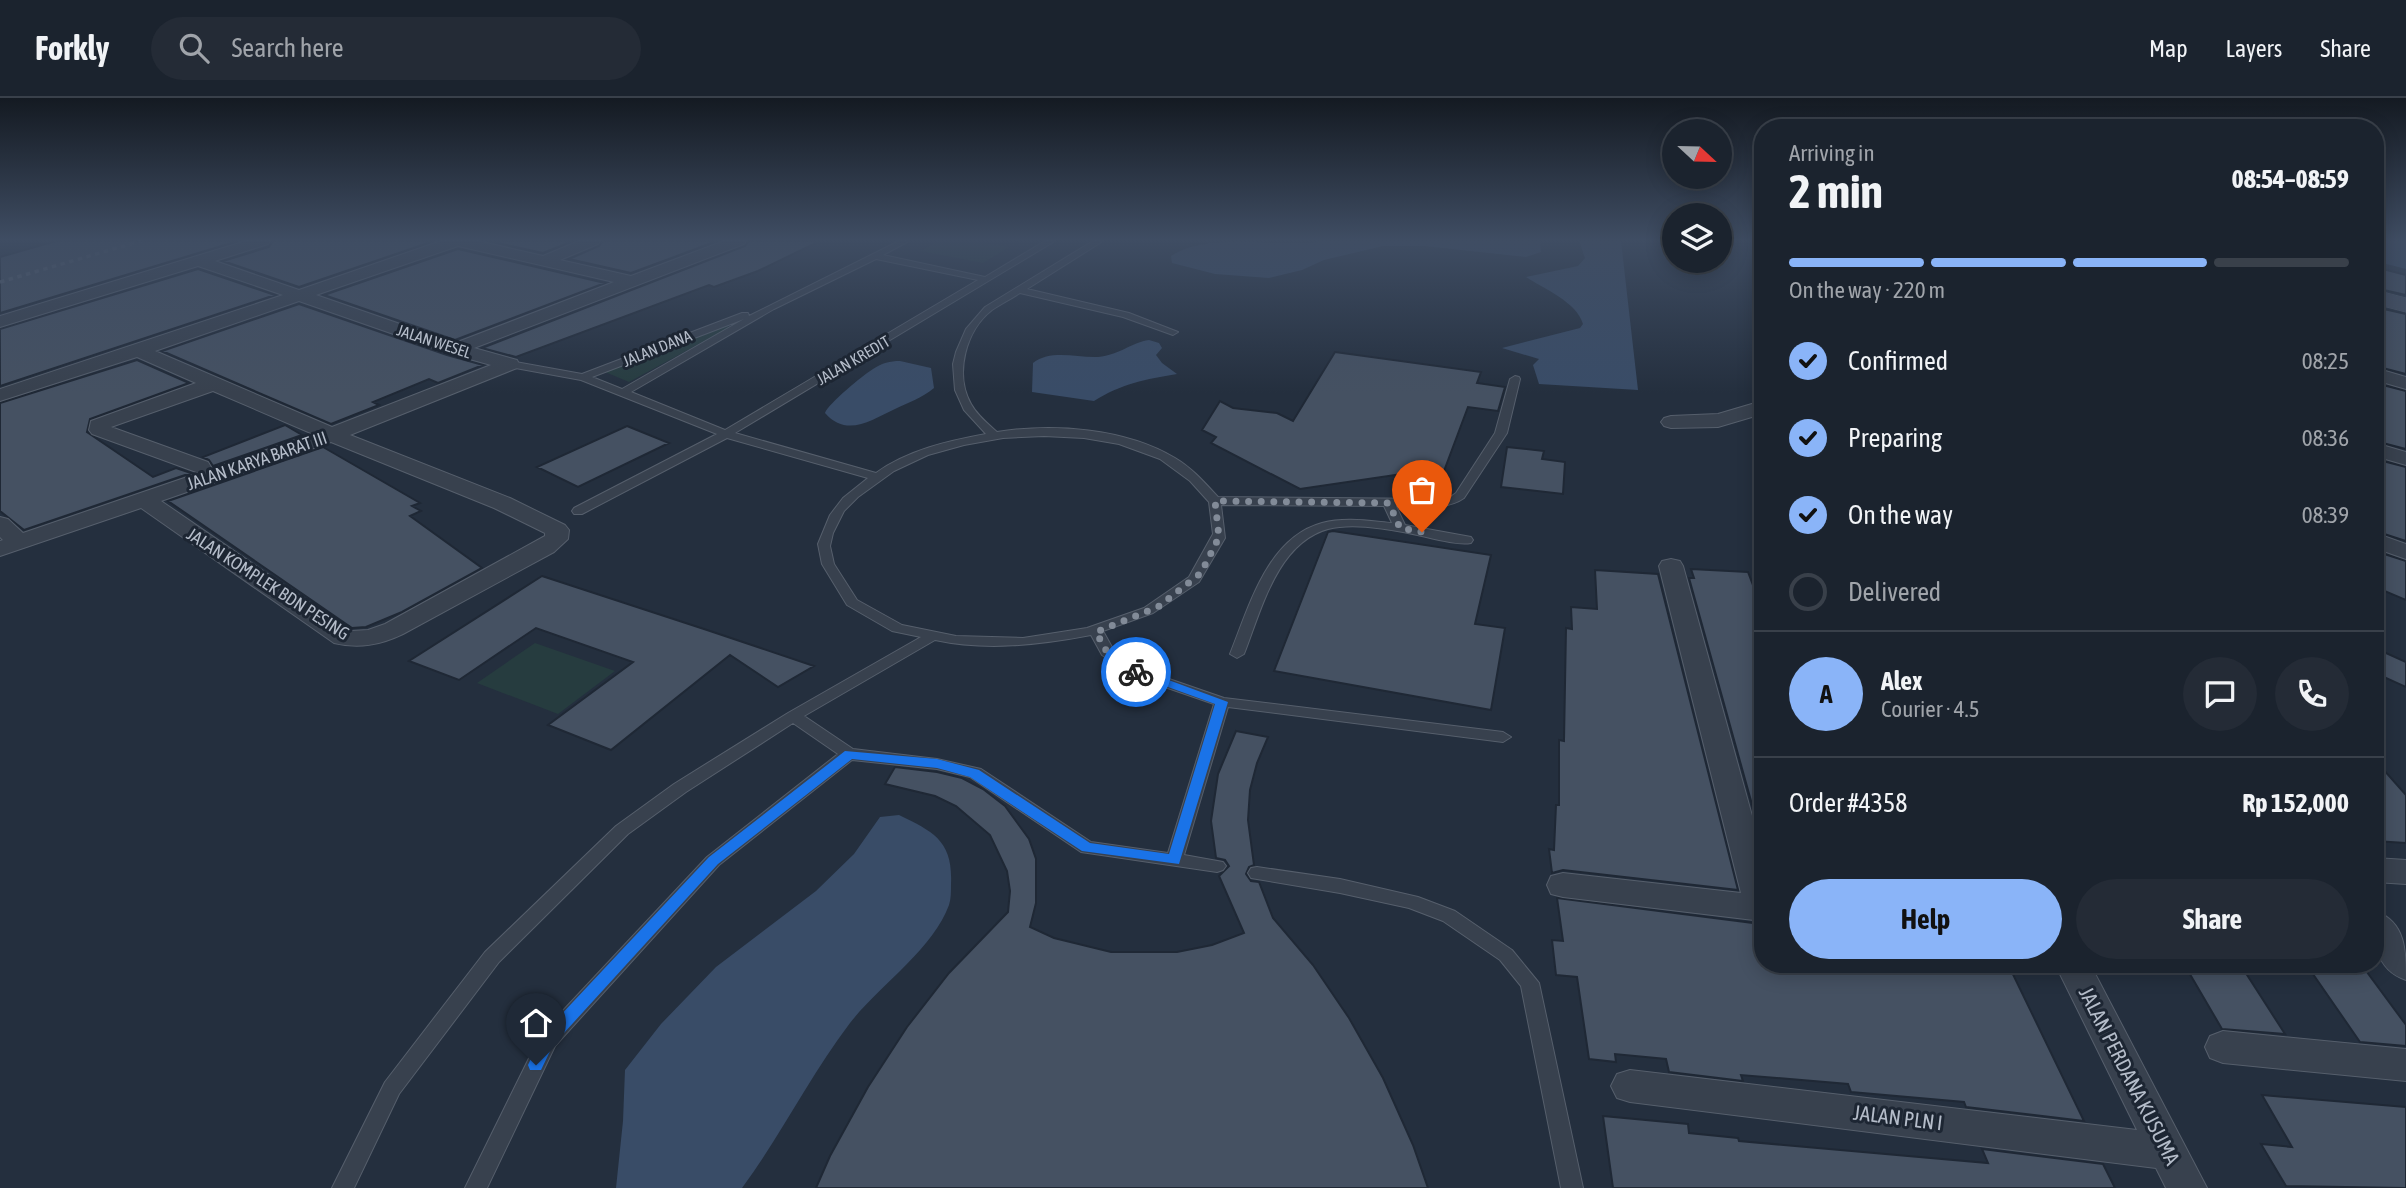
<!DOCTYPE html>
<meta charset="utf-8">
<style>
:root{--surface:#1b232e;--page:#242b36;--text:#f1f3f6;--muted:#a0a4aa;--line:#39404a;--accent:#8ab4f8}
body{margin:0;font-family:"Asap Condensed",sans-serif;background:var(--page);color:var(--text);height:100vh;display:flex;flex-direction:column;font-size:26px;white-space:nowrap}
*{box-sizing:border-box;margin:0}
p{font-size:23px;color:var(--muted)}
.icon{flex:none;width:38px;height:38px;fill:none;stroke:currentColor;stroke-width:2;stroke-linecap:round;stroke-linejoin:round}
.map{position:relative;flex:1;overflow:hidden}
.panel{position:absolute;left:1754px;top:21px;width:630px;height:854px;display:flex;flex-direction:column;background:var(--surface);border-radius:28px;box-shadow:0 4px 18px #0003,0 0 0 2px var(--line)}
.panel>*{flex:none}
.needle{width:46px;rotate:112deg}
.fabs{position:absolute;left:1662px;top:21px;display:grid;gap:14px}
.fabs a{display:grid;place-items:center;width:70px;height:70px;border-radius:50%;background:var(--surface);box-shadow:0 4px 18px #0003,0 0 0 2px var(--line);font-size:35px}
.pin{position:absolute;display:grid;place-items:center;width:60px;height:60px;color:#fff;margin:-72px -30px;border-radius:50% 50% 50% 0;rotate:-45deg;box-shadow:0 0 7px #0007}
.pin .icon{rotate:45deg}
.courier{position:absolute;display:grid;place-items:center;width:70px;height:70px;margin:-35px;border:5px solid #1a73e8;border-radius:50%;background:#fff;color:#222;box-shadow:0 2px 9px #0007}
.overview em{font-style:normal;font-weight:700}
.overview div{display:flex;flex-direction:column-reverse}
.overview{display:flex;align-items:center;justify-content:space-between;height:119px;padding:0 35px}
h1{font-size:46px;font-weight:700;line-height:52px}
.bar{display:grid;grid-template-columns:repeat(4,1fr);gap:10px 7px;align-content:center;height:84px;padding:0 35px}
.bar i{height:9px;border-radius:5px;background:var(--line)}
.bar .current{background:var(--accent)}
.bar p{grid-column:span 4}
.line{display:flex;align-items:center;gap:18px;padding:0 35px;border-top:2px solid var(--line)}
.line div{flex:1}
.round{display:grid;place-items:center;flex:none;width:74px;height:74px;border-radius:37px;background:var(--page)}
ol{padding:0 35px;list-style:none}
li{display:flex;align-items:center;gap:21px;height:77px}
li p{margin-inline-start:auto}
li .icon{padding:7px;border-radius:50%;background:var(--accent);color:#111;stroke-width:4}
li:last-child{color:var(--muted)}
li i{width:38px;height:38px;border:4px solid var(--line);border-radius:50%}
.action{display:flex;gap:14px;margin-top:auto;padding:14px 35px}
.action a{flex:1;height:80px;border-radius:42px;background:var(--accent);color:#111;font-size:28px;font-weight:700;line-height:80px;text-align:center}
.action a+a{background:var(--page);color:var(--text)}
header{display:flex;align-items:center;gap:42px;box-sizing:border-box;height:98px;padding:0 35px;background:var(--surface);border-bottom:2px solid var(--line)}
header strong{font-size:33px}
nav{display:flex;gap:38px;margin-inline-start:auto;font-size:24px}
.search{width:490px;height:63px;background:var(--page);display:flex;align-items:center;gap:18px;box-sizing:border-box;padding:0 24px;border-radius:38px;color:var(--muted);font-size:26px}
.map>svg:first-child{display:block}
.green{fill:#263c3f}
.water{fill:#394c67}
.building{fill:#455162;stroke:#1f2835;stroke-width:2}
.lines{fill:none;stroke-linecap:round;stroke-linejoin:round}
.lane-casing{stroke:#565f6c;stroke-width:2}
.street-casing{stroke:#565f6c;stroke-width:2}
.secondary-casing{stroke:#565f6c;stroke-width:1}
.lane{fill:#38414e;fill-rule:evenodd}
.street{fill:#38414e;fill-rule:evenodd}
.secondary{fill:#465061;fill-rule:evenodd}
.rail{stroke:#5a6575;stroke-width:3.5;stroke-dasharray:4.5 4.5;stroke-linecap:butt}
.route{fill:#1a73e8}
.done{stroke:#828b98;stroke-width:7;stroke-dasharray:0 12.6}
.labels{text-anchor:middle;stroke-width:6;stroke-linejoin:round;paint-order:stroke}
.far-street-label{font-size:16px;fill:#b4bcc9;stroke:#1d2633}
.street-label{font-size:18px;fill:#b4bcc9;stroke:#1d2633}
.near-street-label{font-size:21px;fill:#b4bcc9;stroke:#1d2633}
</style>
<header>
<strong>Forkly</strong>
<div class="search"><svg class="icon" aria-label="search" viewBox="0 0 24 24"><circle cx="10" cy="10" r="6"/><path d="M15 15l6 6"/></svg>Search here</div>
<nav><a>Map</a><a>Layers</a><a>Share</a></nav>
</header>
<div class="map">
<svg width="2406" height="1090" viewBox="0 0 2406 1090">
<rect width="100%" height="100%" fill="#242f3e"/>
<path class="green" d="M 939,143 L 973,143 L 1009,149 L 983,165 L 920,153 Z
M 723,227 L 730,229 L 629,284 L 605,274 Z
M 535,545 L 615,573 L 558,616 L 477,585 Z"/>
<path class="water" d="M 1324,143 L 1540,143 L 1541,154 L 1526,159 L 1424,148 L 1383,148 L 1324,162 L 1302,172 L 1269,180 L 1215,176 L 1172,165 L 1171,158 C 1211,132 1279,151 1324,143 Z
M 1579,143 L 1621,143 L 1638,292 L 1539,286 L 1533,267 L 1539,261 L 1502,250 L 1580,230 L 1583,226 C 1577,204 1544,191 1526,179 L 1578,168 L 1585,160 Z
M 2375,143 L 2406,143 L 2406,171 L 2375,163 Z
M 1149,242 L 1159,245 L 1162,250 L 1156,257 L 1162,265 L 1177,276 C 1146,281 1121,286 1094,303 L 1032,294 L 1033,265 C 1051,251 1077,260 1098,259 C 1120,257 1132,244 1149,242 Z
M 900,263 L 931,270 L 934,290 C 922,300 909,304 895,311 C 871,322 847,340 825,315 C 828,306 863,277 873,271 C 882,265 890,263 900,263 Z
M 899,717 C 934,734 953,743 951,786 C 951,793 951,801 949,807 C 933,851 879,888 850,925 C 810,978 781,1037 742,1090 L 616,1090 L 623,1023 L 625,972 L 661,926 L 716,869 L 816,793 L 854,756 L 880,719 Z"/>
<path class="building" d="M 56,143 L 238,143 L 0,215 L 0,159 Z
M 273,143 L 434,143 L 299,189 L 223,163 L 269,149 Z
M 489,143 L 573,143 L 543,155 Z
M 603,143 L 717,143 L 631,175 L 569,161 L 599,148 Z
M 749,143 L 820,143 L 758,173 L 714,189 L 709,187 L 516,259 L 482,250 L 745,148 Z
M 458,151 L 605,185 L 455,242 L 324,197 Z
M 2375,169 L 2406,177 L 2406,197 L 2375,190 Z
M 198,171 L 275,197 L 0,288 L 0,231 Z
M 299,206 L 447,257 L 483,267 L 438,285 L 429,281 L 373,304 L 379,307 L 331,326 L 162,253 Z
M 2375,209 L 2406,216 L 2406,276 L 2375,268 Z
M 1335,254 L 1481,274 L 1477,285 L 1505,289 L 1498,313 L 1468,309 L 1444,373 L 1436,371 L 1300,391 L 1211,345 L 1216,339 L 1202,332 L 1220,303 L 1233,310 L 1277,315 L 1293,323 Z
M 137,262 L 189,285 L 90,321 L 87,334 L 153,379 L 176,370 L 191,375 L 24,432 L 0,413 L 0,305 Z
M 2375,285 L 2406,293 L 2406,351 L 2375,343 Z
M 285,327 L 302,337 L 213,368 L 209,362 L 203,359 Z
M 627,328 L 669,345 L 578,389 L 537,369 Z
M 323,349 L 420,405 L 412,408 L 421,413 L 410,418 L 482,470 L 402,514 L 366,529 L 352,530 L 168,403 Z
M 1507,349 L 1544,353 L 1542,361 L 1565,364 L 1563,396 L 1501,389 Z
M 2375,361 L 2406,369 L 2406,443 L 2375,433 Z
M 1333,433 L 1491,457 L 1475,526 L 1505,530 L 1491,612 L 1274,573 L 1328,434 Z
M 2375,453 L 2406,463 L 2406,502 L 2375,489 Z
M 1691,471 L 1748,474 L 1762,511 L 1762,728 L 1758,728 L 1689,480 L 1694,480 Z
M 1595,472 L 1658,476 L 1738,792 L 1563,772 L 1552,775 L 1549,751 L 1554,752 L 1556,707 L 1559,707 L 1559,642 L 1564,643 L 1566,530 L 1572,531 L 1571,509 L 1597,511 Z
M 542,478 L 707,532 L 814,568 L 778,589 L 730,557 L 611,652 L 548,627 L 633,564 L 536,530 L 459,582 L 409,563 Z
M 2375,550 L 2406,564 L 2406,589 L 2375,575 Z
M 1236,633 L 1268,639 L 1257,665 L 1250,692 L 1248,722 L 1254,767 L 1249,769 L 1246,776 L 1251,783 L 1259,784 L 1273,820 L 1313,867 L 1349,920 L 1383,980 L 1413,1047 L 1428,1090 L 816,1090 L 830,1058 L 868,989 L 907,929 L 949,875 L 1008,814 L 1010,793 L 1007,773 L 990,737 L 956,708 L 935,698 L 885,686 L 895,669 L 937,674 L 962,680 L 983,691 L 1005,708 L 1029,741 L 1036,761 L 1036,805 L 1030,829 L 1054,840 L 1111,854 L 1177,854 L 1212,847 L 1244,835 L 1219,778 L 1229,768 L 1225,762 L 1216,760 L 1211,723 L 1218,676 Z
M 2375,662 L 2406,697 L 2406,745 L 2375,743 Z
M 1557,800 L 1753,825 L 1754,828 L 1762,829 L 1762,866 L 2008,866 L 2084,1023 L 1966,1009 L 1964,1004 L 1851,994 L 1848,986 L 1741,977 L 1743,983 L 1669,974 L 1666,961 L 1615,956 L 1616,964 L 1589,961 L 1577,879 L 1556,877 L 1552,842 L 1563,843 Z
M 2184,866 L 2240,866 L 2285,936 L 2222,931 Z
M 2306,866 L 2361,866 L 2406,927 L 2406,948 L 2360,944 Z
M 2262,997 L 2406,1009 L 2406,1090 L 2286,1088 L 2261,1046 L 2292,1049 Z
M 1603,1018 L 1688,1026 L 1689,1035 L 1738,1040 L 1739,1043 L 1988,1065 L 1982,1051 L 2103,1066 L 2115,1090 L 1613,1090 Z"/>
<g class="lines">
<g class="lane-casing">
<path id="lane" d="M 899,143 L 909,143 L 883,157 L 985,179 L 1045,143 L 1055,143 L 735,335 L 876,375 C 908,352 948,343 986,336 L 964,312 L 955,292 L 953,266 L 956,254 L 966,231 L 985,209 L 1093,143 L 1103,143 L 1027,191 L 1129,215 L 1178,234 L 1173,237 L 1123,219 L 1020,195 C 1011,201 1001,206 992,212 C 966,232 954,276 971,306 C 977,317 988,326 997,334 C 1053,325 1125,330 1175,360 C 1192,370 1205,385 1218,399 L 1438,401 L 1449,400 L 1456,395 L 1495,335 L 1510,281 L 1515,278 L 1519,279 L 1520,281 L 1507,335 L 1464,400 C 1446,413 1418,408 1396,408 L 1405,427 L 1471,439 L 1473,442 L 1471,445 C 1454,448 1422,437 1403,434 C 1380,430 1351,425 1328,431 C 1277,445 1261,513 1244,556 L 1237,560 L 1230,556 C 1249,509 1267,440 1322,425 C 1345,419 1369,423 1392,425 L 1384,408 L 1221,407 L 1225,440 L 1199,484 L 1153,515 L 1103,533 L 1113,551 L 1143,572 L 1224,600 L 1503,634 L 1511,639 L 1503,644 L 1228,609 L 1184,757 L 1223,764 L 1226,768 L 1223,772 L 1217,774 L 1081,754 L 970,679 L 937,671 L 852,662 L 719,767 L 555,948 L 487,1090 L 465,1090 L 541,936 L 707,759 L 838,656 L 793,625 L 686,694 L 628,736 L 499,864 L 399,996 L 354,1090 L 332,1090 L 385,984 L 485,854 L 616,728 L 674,686 L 788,615 L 921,539 L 892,533 L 847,507 L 822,466 L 818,446 L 830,417 L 843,400 L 868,380 L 727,340 L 582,416 L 574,416 L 572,413 L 574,410 L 717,336 L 581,282 L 510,269 L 505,266 L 510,263 L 582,276 L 742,215 L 748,215 L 749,218 ZM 876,161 L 978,182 L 725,332 L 631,294 L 774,211 ZM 744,221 L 622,291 L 592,279 ZM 1044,338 L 1084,340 L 1119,346 L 1160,361 L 1190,383 L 1209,404 L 1213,436 L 1189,479 L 1144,510 L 1087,530 L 1023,540 L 956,538 L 902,527 L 857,502 L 834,466 L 830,448 L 833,435 L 844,413 L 858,399 L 894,373 L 928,357 L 964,347 L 1003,340 ZM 1091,537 L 1102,557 L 1133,578 L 1214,606 L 1168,755 L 1091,744 L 981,671 L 937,661 L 853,651 L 804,618 L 935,542 C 986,553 1039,547 1091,537 Z
M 1257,769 L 1340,781 L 1418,799 L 1455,813 L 1512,852 L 1539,885 L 1583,1090 L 1561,1090 L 1521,888 L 1500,862 L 1443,823 L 1409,810 L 1340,795 L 1251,780 L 1248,775 L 1251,770 Z"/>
</g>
<g class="street-casing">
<path id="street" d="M 246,143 L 270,143 L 268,146 L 215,163 L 299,192 L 441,143 L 478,143 L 543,158 L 579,143 L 600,143 L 598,146 L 560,162 L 631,178 L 724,143 L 746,143 L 744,146 L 474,250 L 517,262 L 519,266 L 517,270 L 350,337 L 510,400 L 565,427 L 569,432 L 568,441 L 554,454 L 403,536 C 380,547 359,551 334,545 L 141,410 L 0,458 L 0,443 L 3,442 L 0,439 L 0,419 L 8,421 L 23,435 L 199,375 L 92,336 L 89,332 L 91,323 L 196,285 L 137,259 L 0,303 L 0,291 L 283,197 L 198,168 L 0,229 L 0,218 ZM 458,148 L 614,184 L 455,245 L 316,197 ZM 299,203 L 448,255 L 491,267 L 332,329 L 155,253 ZM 213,293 L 313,336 L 209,372 L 211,369 L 208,364 L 111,329 ZM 331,344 L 494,410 L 545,435 L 545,438 L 385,526 L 368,532 L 351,533 L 161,403 Z
M 2375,270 L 2406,279 L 2406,291 L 2375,282 Z
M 1762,303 L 1762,316 L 1718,329 L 1671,330 L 1664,328 L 1661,324 L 1664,320 L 1671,318 L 1718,316 Z
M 2375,345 L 2406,354 L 2406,367 L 2375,358 Z
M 2375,435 L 2406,446 L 2406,461 L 2375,450 Z
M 1671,461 L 1680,463 L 1683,468 L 1762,754 L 1762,823 L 1563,799 L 1551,796 L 1547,787 L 1551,778 L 1563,775 L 1741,795 L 1659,468 L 1662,463 Z
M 2375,760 L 2406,762 L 2406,786 L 2375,784 Z
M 2375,813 C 2406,824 2406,853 2406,882 C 2374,871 2374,842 2375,813 Z
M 2055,866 L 2090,866 L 2207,1090 L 2166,1090 L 2156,1070 L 1630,1004 L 1617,1000 L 1611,988 L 1617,976 L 1630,972 L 2137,1032 Z
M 2223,933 L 2406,951 L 2406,983 L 2223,965 L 2210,960 L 2205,949 L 2210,938 Z"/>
</g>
<g class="secondary-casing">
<path id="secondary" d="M 2375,192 L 2406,200 L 2406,214 L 2375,206 Z"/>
</g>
<use href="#lane" class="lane"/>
<use href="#street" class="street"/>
<use href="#secondary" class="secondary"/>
<path class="rail" d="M 0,184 L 141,143"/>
</g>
<linearGradient id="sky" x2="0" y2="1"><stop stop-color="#141a22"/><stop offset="0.48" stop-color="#3f4d63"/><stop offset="1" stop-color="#3f4d63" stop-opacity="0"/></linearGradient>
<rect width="2406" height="295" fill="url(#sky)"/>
<path class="route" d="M 1136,570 L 1228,604 L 1179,766 L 1082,753 L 970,679 L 937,670 L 852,661 L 718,766 L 553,947 L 541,972 L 530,972 L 528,967 L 542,937 L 709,759 L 845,653 L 937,661 L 979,672 L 1090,745 L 1169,756 L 1215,606 L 1132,576 L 1132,571 Z"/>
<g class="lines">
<path class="done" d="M 1136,574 L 1107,554 L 1096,534 L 1158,509 L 1201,475 L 1219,439 L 1215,403 L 1389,405 L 1400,430 L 1422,434"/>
</g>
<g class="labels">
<g class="far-street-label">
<text transform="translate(434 243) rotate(18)" y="6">JALAN WESEL</text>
<text transform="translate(657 250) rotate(-22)" y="6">JALAN DANA</text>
<text transform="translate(853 262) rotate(-30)" y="6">JALAN KREDIT</text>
</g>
<g class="street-label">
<text transform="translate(257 363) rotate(-19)" y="6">JALAN KARYA BARAT III</text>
<text transform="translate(268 486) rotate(33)" y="6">JALAN KOMPLEK BDN PESING</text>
</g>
<g class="near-street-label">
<text transform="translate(2129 978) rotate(63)" y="7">JALAN PERDANA KUSUMA</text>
<text transform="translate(1898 1020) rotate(7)" y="7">JALAN PLN I</text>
</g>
</g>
</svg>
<div class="fabs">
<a><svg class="needle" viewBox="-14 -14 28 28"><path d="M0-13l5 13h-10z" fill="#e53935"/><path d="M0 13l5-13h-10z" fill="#a0a4aa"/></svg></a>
<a><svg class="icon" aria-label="layers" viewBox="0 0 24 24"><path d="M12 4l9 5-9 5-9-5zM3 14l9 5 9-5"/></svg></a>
</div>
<div class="pin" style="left:1422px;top:434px;background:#ea580c"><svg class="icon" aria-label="bag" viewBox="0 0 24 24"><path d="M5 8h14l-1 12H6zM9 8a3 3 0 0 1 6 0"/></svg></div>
<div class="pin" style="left:536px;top:967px;background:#1f2937"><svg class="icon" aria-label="home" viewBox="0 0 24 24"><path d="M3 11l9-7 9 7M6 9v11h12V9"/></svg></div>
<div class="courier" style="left:1136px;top:574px"><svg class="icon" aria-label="bike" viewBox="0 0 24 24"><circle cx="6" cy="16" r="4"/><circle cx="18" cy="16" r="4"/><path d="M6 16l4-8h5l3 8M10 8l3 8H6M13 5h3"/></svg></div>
<section class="panel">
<div class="overview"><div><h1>2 min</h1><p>Arriving in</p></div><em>08:54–08:59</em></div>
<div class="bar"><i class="current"></i><i class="current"></i><i class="current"></i><i></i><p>On the way · 220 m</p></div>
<ol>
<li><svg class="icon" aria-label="check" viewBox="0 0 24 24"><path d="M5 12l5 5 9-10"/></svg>Confirmed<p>08:25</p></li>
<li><svg class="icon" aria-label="check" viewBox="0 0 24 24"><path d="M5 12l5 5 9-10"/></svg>Preparing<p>08:36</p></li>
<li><svg class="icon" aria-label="check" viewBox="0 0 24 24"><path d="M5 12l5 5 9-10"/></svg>On the way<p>08:39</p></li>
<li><i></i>Delivered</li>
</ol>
<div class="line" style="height:126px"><b class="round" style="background:var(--accent);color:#111">A</b><div><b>Alex</b><p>Courier · 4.5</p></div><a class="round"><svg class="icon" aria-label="chat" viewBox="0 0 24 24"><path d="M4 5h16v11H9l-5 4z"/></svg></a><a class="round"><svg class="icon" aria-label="phone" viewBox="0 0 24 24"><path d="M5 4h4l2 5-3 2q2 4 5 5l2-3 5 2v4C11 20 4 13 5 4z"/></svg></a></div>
<div class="line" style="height:91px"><div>Order #4358</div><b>Rp 152,000</b></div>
<div class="action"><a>Help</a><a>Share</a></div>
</section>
</div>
